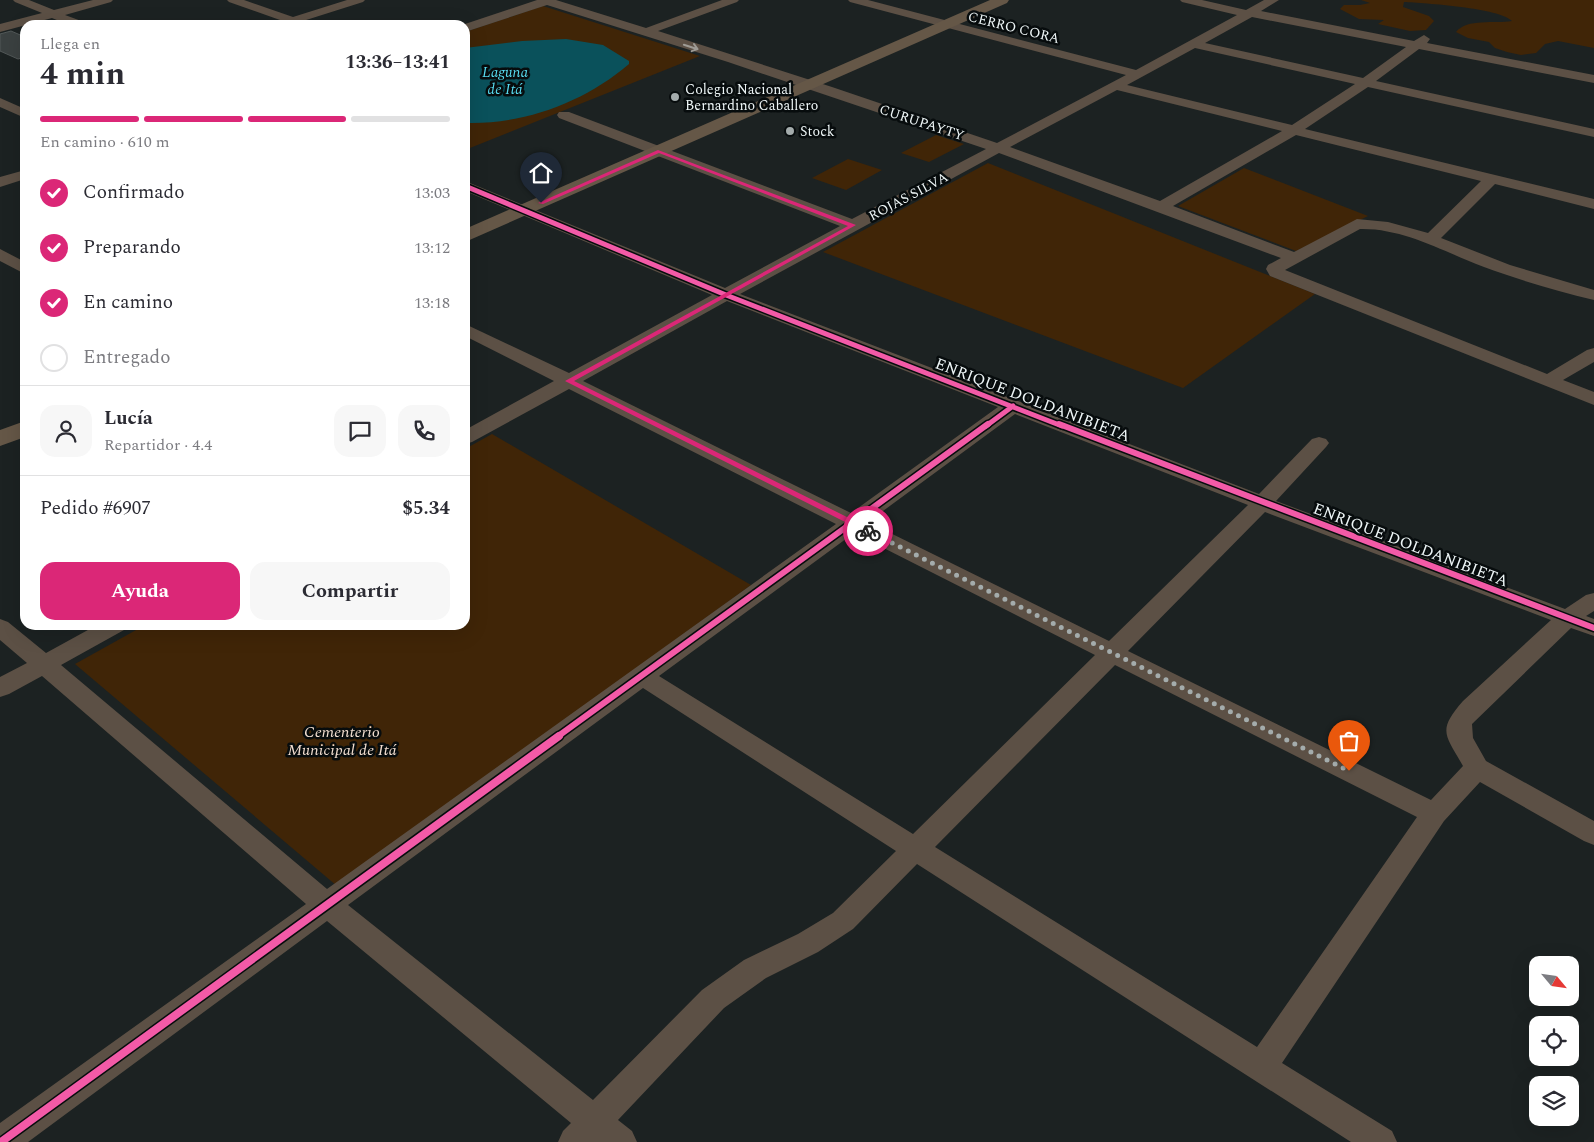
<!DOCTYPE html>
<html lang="es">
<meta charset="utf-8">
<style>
:root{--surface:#fff;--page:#f7f7f7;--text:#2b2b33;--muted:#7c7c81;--line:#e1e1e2;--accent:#db2777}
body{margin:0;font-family:Spectral,serif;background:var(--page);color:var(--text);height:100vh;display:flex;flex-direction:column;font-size:19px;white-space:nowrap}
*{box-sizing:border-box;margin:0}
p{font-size:16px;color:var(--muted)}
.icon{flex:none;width:28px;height:28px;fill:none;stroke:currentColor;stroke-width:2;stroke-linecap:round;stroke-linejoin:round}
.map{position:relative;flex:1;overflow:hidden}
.panel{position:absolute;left:20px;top:20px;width:450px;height:610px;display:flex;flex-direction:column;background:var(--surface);border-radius:15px;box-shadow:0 5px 20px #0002}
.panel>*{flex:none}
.needle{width:32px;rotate:119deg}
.fabs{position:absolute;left:1529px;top:956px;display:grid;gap:10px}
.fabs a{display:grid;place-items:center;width:50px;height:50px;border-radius:10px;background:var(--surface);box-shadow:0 5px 20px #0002;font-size:25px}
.pin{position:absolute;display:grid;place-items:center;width:42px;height:42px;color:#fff;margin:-51px -21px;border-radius:50% 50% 50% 0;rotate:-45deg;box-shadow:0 0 5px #0007}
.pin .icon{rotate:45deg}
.courier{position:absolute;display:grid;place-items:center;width:50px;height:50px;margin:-25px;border:4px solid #db2777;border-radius:50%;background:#fff;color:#222;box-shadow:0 1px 6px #0007}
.headline em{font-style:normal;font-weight:700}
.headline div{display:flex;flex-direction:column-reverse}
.headline{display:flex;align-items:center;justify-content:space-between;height:85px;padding:0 20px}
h1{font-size:32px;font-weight:700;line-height:38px}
.bar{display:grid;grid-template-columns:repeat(4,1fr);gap:8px 5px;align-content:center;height:60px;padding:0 20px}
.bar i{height:6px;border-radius:4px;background:var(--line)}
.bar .current{background:var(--accent)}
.bar p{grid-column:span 4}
.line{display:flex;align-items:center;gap:12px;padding:0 20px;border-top:1px solid var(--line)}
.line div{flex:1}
.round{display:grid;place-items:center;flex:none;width:52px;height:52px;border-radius:15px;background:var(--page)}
ol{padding:0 20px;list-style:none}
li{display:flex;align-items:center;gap:15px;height:55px}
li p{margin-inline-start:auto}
li .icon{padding:5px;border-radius:50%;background:var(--accent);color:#fff;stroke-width:4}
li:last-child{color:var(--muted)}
li i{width:28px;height:28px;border:2px solid var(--line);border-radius:50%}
.cta{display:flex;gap:10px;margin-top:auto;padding:10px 20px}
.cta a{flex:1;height:58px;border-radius:15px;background:var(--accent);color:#fff;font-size:20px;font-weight:700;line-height:58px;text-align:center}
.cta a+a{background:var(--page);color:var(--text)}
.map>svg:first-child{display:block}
.green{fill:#402507}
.water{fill:#0a515b}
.building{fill:#3b4141;stroke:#525858}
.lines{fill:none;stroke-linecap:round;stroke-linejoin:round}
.minor{fill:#5c5045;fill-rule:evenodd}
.major{fill:#655747;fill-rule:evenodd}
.cycleway-far2-casing{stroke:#070c0d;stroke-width:8}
.cycleway-far1-casing{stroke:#070c0d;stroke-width:9}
.cycleway-casing{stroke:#070c0d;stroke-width:11}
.cycleway-far2{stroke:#f35aa7;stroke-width:5}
.cycleway-far1{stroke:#f35aa7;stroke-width:6}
.cycleway{stroke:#f35aa7;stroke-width:8}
.oneway{stroke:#9e9b95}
.route{fill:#db2777}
.done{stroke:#a4acac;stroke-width:5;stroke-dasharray:0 9}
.poi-dot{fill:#a4acac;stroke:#070c0d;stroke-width:2}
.labels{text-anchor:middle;stroke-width:5;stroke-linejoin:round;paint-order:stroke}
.far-street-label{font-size:14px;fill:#eef6f7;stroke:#070c0d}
.far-poi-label{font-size:14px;fill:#eef6f7;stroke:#070c0d;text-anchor:start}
.far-water-label{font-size:15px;font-style:italic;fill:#58dbf0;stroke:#070c0d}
.street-label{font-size:16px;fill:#eef6f7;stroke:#070c0d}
.park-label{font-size:16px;font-style:italic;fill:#f2ded0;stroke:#070c0d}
</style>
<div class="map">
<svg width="1594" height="1142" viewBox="0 0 1594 1142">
<rect width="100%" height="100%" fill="#1c2222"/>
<path class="green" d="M 1361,0 L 1594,0 L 1594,48 L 1558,41 L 1545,44 L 1536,53 L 1521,55 L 1507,52 L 1495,48 L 1489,42 L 1468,38 L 1456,32 C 1467,18 1495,24 1512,21 C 1500,8 1424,3 1404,2 L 1403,7 L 1429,16 L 1434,21 L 1426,30 L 1410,31 L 1378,24 L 1384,20 L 1359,19 L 1340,9 L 1344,5 L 1360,5 L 1370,3 Z
M 543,6 L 700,56 L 465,150 L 465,32 Z
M 936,135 L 964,144 L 929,162 L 901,153 Z
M 848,159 L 882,170 L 846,190 L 812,178 Z
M 988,163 L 1315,294 L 1183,388 L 823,252 Z
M 1244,168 L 1368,216 L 1296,251 L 1178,206 Z
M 492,434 L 751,585 L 337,886 L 75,664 L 145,625 L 465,625 L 465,449 Z"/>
<path class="water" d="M 566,39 L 603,45 L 629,61 L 629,64 C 585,102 523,125 465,123 L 465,48 L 522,41 Z"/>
<path class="building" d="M 11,31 L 25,37 L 25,57 L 18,59 L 0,51 L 0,34 Z"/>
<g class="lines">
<path class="minor" d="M 13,0 L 29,0 L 54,10 L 93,0 L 113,0 L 111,2 L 65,15 L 84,22 L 86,25 L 69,25 L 52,18 L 0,32 L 0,24 L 42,13 L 15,2 Z
M 227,0 L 244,0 L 293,17 L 347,0 L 365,0 L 363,2 L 303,21 L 300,25 L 272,25 L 280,20 L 229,2 Z
M 537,0 L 556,0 L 646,28 L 722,0 L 739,0 L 737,2 L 658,31 L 832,87 L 997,143 L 1126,75 L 850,2 L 848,0 L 868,0 L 1136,70 L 1237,15 L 1182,2 L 1180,0 L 1202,0 L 1246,10 L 1264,0 L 1279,0 L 1261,11 L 1414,41 L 1424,35 L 1430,39 L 1427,43 L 1594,75 L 1594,83 L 1419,49 L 1376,81 L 1594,129 L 1594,137 L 1368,87 L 1305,129 L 1594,199 L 1594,209 L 1495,184 L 1441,238 L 1510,265 L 1594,290 L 1594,300 C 1557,291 1519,280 1484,267 C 1444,252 1404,228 1360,229 L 1285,270 L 1547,374 L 1587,350 L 1594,348 L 1594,362 L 1563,380 L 1594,392 L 1594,405 L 1270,276 L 1266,269 L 1268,265 L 1281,258 L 999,153 L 740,294 L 1259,494 L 1312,439 L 1319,437 L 1326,439 L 1329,443 L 1326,447 L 1276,501 L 1565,609 L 1586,595 L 1594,593 L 1594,611 L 1586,616 L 1594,619 L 1594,636 L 1571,628 L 1472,724 L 1473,738 L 1486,761 L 1594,821 L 1594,845 L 1584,841 L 1480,782 L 1444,821 L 1282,1063 L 1392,1131 L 1397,1142 L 1351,1142 L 917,864 L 853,929 L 818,952 L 766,978 L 724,1008 L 618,1120 L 632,1131 L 637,1142 L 558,1142 L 563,1131 L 571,1123 L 327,921 L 28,1142 L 0,1142 L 0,1123 L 306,904 L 42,676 L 9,694 L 0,697 L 0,677 L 27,663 L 0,640 L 0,619 L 8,622 L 46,653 L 97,625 L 128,625 L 124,630 L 61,665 L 327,889 L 836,524 L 569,389 L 472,442 L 465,444 L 465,430 L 554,381 L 465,336 L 465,324 L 569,373 L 712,295 L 465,191 L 465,181 L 725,288 L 840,226 L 559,118 L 557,115 L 559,112 L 569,112 L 852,219 L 986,149 L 728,62 L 547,5 L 465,32 L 465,25 L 462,25 ZM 1252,17 L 1406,47 L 1363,78 L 1205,43 ZM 1195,48 L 1355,84 L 1292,125 L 1127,85 ZM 1117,90 L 1282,131 L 1160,201 L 1010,147 ZM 1296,135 L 1481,181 L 1428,233 L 1388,222 L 1357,219 L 1294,252 L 1173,206 ZM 727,301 L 998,407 L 851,513 L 583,381 ZM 1015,414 L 1248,505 L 1109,641 L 868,522 ZM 1265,512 L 1551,620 L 1463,701 C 1437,731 1445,734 1463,766 L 1431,800 L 1128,651 ZM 854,533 L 1095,655 L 913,834 L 659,676 ZM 1115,665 L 1417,817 L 1257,1047 L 935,847 ZM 643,688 L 896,851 L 833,913 L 798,934 L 744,960 L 702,990 L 593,1100 L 348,905 Z
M 0,98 L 25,109 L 25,118 L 0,107 Z
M 25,170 L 25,179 L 0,187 L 0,177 Z
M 0,249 L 25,262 L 25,274 L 0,261 Z"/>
<path class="major" d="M 990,0 L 1009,0 L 1007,3 L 465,242 L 465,229 Z
M 25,421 L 25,437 L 0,446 L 0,430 Z"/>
<g class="cycleway-far2-casing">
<path id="cycleway-far2" d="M 465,186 L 726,295 L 1062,426
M 986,426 L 1013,406"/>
</g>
<g class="cycleway-far1-casing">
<path id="cycleway-far1" d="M 1059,424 L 1594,628
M 557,737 L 988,424"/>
</g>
<g class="cycleway-casing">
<path id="cycleway" d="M 1,1142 L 559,736"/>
</g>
<use href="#cycleway-far2" class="cycleway-far2"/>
<use href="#cycleway-far1" class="cycleway-far1"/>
<use href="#cycleway" class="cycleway"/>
</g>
<defs><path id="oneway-shaft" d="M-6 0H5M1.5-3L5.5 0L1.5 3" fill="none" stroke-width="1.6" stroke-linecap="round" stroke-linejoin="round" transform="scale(1.25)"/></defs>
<use class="oneway" href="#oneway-shaft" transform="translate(691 47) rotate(18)"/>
<path class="route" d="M 658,150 L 856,225 L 574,381 L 871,529 L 871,532 L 865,532 L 565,381 L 848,226 L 659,153 L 543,204 L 538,203 Z"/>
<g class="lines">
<path class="done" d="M 868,531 L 1349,771"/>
</g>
<g class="poi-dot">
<circle cx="675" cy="97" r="5"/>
<circle cx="790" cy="131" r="5"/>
</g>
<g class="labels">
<g class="far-street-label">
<text transform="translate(1014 27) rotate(14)" y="5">CERRO CORA</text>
<text transform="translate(922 122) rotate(18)" y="5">CURUPAYTY</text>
<text transform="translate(908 196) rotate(-28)" y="5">ROJAS SILVA</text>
</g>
<g class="far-poi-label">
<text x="685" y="94">Colegio Nacional<tspan x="685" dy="16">Bernardino Caballero</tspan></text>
<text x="800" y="136">Stock</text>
</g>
<g class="far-water-label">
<text x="505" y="77">Laguna<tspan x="505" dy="17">de Itá</tspan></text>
</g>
<g class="street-label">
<text transform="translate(1033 399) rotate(21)" y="6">ENRIQUE DOLDANIBIETA</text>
<text transform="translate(1411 544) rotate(21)" y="6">ENRIQUE DOLDANIBIETA</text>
</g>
<g class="park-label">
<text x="342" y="737">Cementerio<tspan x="342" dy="18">Municipal de Itá</tspan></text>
</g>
</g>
</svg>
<div class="fabs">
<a><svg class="needle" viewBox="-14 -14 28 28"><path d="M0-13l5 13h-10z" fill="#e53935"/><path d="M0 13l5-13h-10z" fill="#7c7c81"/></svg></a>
<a><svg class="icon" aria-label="locate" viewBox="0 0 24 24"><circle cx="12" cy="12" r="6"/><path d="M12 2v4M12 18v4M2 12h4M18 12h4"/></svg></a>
<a><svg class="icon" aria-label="layers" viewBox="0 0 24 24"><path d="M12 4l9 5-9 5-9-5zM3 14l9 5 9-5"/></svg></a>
</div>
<div class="pin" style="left:1349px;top:771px;background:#ea580c"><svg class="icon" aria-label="bag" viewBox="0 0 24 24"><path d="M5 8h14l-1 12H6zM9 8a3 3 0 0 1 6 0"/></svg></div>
<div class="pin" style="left:541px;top:203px;background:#1f2937"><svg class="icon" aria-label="home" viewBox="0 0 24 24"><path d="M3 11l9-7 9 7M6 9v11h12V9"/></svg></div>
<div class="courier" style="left:868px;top:531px"><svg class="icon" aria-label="bike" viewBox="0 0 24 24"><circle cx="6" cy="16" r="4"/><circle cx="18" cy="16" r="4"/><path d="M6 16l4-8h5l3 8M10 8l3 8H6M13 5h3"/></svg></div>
<section class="panel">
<div class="headline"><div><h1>4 min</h1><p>Llega en</p></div><em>13:36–13:41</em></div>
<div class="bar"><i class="current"></i><i class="current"></i><i class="current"></i><i></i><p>En camino · 610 m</p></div>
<ol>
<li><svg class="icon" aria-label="check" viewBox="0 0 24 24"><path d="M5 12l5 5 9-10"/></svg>Confirmado<p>13:03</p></li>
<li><svg class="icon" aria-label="check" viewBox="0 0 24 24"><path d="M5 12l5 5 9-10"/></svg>Preparando<p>13:12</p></li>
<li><svg class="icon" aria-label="check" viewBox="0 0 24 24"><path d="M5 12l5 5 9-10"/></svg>En camino<p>13:18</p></li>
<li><i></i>Entregado</li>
</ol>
<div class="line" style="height:90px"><a class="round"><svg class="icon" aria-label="person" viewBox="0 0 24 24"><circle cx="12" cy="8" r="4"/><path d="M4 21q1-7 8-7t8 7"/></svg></a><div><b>Lucía</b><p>Repartidor · 4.4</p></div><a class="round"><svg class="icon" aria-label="chat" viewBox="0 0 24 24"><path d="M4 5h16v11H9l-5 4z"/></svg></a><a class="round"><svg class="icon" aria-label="phone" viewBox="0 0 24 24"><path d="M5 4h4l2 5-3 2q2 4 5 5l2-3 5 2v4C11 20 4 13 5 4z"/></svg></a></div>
<div class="line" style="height:65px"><div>Pedido #6907</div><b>$5.34</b></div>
<div class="cta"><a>Ayuda</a><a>Compartir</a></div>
</section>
</div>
